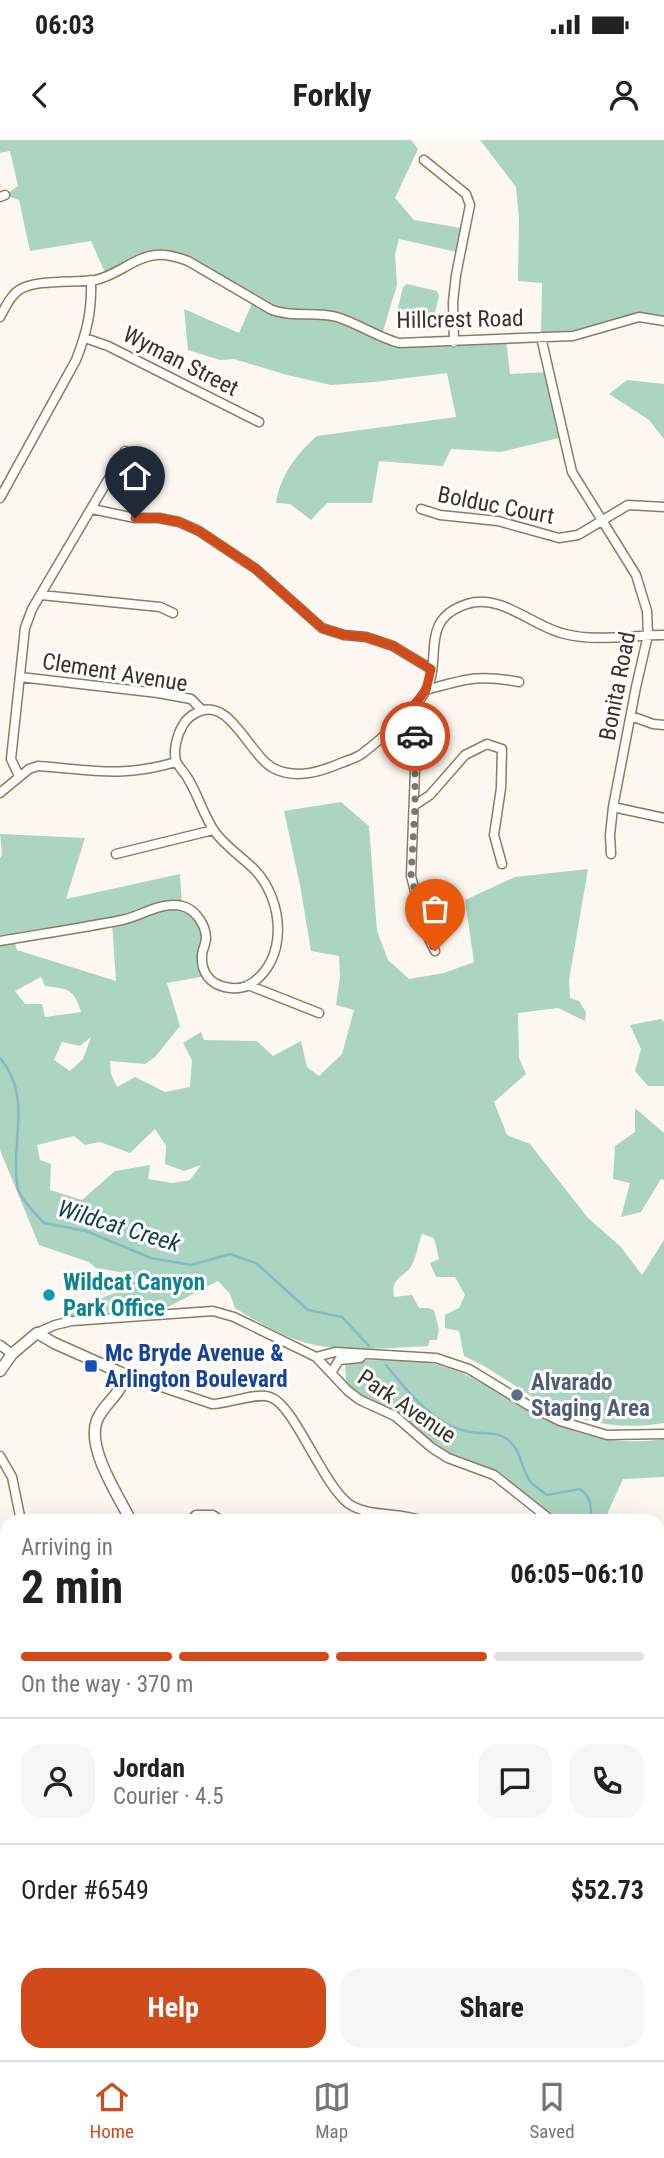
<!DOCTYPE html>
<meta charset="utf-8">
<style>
:root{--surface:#fff;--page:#f6f6f6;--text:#222;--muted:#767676;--line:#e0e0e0;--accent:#d24a1a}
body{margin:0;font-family:"Roboto Condensed",sans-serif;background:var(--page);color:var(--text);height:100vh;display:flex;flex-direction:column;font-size:26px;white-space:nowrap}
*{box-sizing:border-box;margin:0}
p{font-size:23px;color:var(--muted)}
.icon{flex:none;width:38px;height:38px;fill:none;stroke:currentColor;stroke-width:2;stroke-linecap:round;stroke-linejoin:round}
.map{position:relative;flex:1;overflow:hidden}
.side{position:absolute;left:0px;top:1374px;width:665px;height:548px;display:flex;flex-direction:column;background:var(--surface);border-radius:21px 21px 0 0;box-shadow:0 7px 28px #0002}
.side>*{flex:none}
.pin{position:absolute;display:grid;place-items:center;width:60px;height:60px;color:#fff;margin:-72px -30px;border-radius:50% 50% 50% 0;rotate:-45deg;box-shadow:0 0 7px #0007}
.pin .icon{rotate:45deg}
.courier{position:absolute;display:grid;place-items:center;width:70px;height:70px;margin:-35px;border:5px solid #d24a1a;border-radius:50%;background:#fff;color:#222;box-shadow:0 2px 9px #0007}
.headline em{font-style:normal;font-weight:700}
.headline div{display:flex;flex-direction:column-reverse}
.headline{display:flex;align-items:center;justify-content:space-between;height:119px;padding:0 21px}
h1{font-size:46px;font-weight:700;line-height:52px}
.bar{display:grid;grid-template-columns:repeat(4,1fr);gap:10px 7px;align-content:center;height:84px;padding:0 21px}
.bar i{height:9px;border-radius:5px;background:var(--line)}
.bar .selected{background:var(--accent)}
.bar p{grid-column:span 4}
.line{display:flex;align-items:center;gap:18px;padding:0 21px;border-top:2px solid var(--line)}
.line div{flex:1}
.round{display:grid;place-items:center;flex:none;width:74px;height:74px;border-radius:21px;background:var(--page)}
.cta{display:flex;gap:14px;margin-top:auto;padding:14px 21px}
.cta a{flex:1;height:80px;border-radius:21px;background:var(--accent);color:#fff;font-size:28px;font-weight:700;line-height:80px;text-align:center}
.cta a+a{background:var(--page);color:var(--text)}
.status{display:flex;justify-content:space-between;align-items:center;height:49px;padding:0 35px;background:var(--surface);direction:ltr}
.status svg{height:19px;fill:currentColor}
header{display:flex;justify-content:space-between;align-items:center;height:91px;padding:0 21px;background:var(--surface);font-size:32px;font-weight:700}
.tab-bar{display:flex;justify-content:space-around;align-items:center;height:98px;border-top:2px solid var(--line);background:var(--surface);font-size:19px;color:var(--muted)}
.tab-bar a{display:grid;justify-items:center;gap:4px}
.tab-bar .selected{color:var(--accent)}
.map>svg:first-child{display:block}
.green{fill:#abd5c1;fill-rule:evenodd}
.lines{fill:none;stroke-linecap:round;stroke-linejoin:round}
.stream{stroke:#84b9c7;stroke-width:2.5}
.minor-casing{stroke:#8d7c5d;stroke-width:11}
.major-casing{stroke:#8d7c5d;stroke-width:13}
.minor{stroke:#fff;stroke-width:8}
.major{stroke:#fff;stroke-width:10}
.done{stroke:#7e776c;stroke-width:7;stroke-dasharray:0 12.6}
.route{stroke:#d24a1a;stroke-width:9}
.culture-dot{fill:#0f9aa8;stroke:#fff;stroke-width:2.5}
.transit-dot{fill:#1a4fb4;stroke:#fff;stroke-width:2.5}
.service-dot{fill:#5c6f8a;stroke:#fff;stroke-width:2.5}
.labels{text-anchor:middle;stroke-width:6;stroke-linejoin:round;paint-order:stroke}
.street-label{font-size:23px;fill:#3a3225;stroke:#fff}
.culture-label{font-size:23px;font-weight:bold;fill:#0d838f;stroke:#fff;text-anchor:start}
.transit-label{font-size:23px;font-weight:bold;fill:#164399;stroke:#fff;text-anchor:start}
.service-label{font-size:23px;font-weight:bold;fill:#4e5e75;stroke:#fff;text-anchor:start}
.water-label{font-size:24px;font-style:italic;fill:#10414c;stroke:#fff}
</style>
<div class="status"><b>06:03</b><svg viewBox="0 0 49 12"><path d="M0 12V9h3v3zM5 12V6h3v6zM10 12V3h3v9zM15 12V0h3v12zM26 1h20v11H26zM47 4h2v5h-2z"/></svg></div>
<header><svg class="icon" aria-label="back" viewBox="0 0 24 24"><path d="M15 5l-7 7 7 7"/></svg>Forkly<svg class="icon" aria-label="person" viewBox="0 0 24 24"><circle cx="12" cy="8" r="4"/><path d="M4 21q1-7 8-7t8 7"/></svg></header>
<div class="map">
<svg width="664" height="1920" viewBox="0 0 664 1920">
<rect width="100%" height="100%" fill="#fcf8f1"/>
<path class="green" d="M 0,0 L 411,0 L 418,9 L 395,58 L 414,80 L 467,89 L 461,113 L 399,99 L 395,115 L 397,145 L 381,198 L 399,203 L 506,199 L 510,234 L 549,232 L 563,297 L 501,312 L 451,309 L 443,326 L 379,321 L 372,363 L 327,363 L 311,380 L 290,364 L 276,363 C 280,336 297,313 317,296 L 456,277 L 447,233 L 375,242 L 331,245 L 287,235 L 234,219 L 220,220 L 188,210 L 184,169 L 239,193 L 254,159 L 188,121 L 156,115 L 107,137 L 91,101 L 30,111 L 19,60 L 5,55 L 18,46 L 10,11 L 0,13 Z
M 480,0 L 664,0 L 664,181 L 639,177 L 573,196 L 541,197 L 542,143 L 518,141 L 519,79 L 516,47 Z
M 407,144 L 437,151 L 439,156 L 431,189 L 427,191 L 397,184 L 395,179 L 403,147 Z
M 627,240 L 664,244 L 664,299 L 649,280 L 609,254 Z
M 341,662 L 369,686 L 377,791 L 388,820 L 409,839 L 444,833 L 474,822 L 465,760 L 515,737 L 588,729 L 569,840 L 570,858 L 579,861 L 586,872 L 585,881 L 558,868 L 518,873 L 519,918 L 526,934 L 494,962 L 507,995 L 530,1004 L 588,1078 L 620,1106 L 642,1135 L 664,1100 L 664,1283 C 617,1291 574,1282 534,1258 C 510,1243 489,1227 464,1216 L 459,1191 L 445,1188 L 445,1175 L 459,1168 L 465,1155 L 455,1137 L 436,1137 L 430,1123 L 439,1119 L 434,1098 L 422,1094 C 418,1104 416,1120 410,1128 C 400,1139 391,1139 394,1157 L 412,1155 L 419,1168 L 428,1168 L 434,1170 L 439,1190 L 437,1200 L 430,1200 L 428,1206 C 390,1208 339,1213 303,1202 C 278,1195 256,1181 235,1168 L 230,1154 L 218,1141 L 168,1167 L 71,1176 L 70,1169 L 129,1148 L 132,1134 L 96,1128 L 89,1122 L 39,1105 L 0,1010 L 0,718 L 2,715 L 0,694 L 85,698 L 66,759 L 180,734 L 182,766 L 198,775 L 207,797 L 202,817 L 206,836 L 167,843 L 180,886 L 155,917 L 145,924 L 110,921 L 111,934 L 117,947 L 135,937 L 165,952 L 190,947 L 192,920 L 183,903 L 201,892 L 204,900 L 257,901 L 273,916 L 301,901 L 307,927 L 319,936 L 342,914 L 354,870 L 336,865 L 340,837 L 339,816 L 311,811 L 300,745 L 284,671 ZM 112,782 L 116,841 L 17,810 L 14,799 ZM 41,837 L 45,846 C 68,849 74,848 81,872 L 45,877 L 42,864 L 25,864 L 15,851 ZM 91,897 L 83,919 L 70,931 L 54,920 L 62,902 L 80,906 ZM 155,989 L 166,1006 L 165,1024 L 184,1031 L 201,1025 L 190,1040 L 172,1043 L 148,1039 L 150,1025 L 115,1031 L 82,1060 L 50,1050 L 51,1024 L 40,1020 L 37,1005 L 74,996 L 85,1005 L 100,1002 L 130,1013 Z
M 661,879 L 664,882 L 664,946 L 648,946 L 635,931 L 641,909 L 630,885 Z
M 635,968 L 664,993 L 664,1040 L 661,1039 L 641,1072 L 621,1077 L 630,1043 L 613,1039 L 615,1006 L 635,992 Z
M 360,1220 C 387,1221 419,1218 445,1227 C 466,1233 484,1244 502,1255 C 555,1286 601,1309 664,1299 L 664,1337 L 623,1339 L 604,1381 L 550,1381 L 492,1338 L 447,1321 L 393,1279 L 347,1253 L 345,1224 Z"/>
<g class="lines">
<path class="stream" d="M 0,918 C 34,958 9,1004 18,1049 C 21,1060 36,1074 44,1083 L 86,1091 L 151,1118 L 191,1125 L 230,1114 L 256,1123 L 308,1170 L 342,1177 L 369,1206
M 386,1225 C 407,1251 434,1286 470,1292 C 482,1294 496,1291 507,1299 C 522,1310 520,1327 530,1341 C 534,1346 542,1351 547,1355 L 580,1349 C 592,1358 591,1367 591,1381
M 658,1396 L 664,1396
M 658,1505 L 663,1512 L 658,1529
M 658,1620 L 664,1627"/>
<g class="minor-casing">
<path id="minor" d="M 424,20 L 466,54 L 470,65 L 456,135 L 453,162 L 454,202
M 0,57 L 5,55
M 0,177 C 5,168 10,156 19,150 C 35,139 75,143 95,140 C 117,136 134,117 156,115 C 167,114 177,117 188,121 L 272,170 C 294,178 316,171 337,177 C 359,184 377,197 399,203 L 573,196 L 639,177 L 664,181
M 541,197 L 572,332 L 636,435 L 647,471 L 648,495 L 636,547 L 613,667 L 610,695 L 611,714
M 85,198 L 108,206 L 259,282
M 0,358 L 76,220 C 87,192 92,171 91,140
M 92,369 L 135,378 L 159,378 L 179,382 L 199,391 L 256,429 L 322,488 L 344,495 L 366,497 L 393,506 L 431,529
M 421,369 L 440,375 L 498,381 L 559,398 L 578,395 L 628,365 L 664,367
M 41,455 L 160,467 L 173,473
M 20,537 L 158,553 L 191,559 L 202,570
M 426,550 C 466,539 478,534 519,542
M 411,569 L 416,603 L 411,736 L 425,791 L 435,811
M 631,576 L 653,584 L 664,585
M 19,636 L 11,619 L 25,488 L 32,469 L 125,311
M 0,653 L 29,629 L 38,626 C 93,630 122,638 176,622
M 415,665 L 430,655 L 465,615 L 487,604 L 502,609 L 501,648 L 494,695 L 502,724
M 613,667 L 664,678
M 116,714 L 213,690
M 0,801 C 41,794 82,788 122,780 C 141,776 162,761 182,766 C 195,769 206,785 206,798 C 206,804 202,810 202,816 C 201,832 210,844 225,847 C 234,849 241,849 249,845 C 289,821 284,761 255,730 C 242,717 226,707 215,692 C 203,675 198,654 187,637 C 184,632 178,626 176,621 C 173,610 177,595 183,585 C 186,580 190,576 196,573 C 230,554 249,617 275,629 C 297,639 320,632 341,623 C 348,620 357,618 363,613 C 380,600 414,570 425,552 C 444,521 417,480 467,464 C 502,453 533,487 565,494 C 597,502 632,495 664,495
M 248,845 L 319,873
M 37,1193 L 55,1185 L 72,1181 L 213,1171 L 234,1177 L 316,1217 L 348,1251 L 360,1260 L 395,1276 L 432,1308 L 448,1318 L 494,1335 L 552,1381
M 0,1205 L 12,1214
M 316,1217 L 335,1212 L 436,1218 L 469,1229 L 528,1265 L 560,1281 L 607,1295 L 664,1294
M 331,1233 L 339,1220 L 360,1218 L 363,1215
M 126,1235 L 212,1264 C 229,1264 256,1252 270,1257 C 294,1264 322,1344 349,1364 C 370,1378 400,1371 422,1381
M 0,1316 L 12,1337 L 21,1381
M 190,1381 L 196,1375 L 213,1375 L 222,1381
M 658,1435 L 664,1440
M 0,1535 L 7,1537
M 658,1705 L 664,1712
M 95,1914 L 100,1920
M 190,1914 L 192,1920
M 428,1914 L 441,1920
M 570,1914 L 573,1920
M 127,1920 L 131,1914"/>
</g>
<g class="major-casing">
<path id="major" d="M 0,1231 L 12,1214 L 37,1193 L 54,1203 L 126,1235 C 119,1257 105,1262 97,1280 C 86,1308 118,1355 131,1381
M 276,1914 L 281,1920"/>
</g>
<use href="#minor" class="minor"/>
<use href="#major" class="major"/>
</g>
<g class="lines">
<path class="done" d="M 415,596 L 415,665 L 411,736 L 425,791 L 435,811"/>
<path class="route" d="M 135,378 L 159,378 L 179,382 L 199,391 L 256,429 L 322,488 L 344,495 L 366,497 L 393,506 L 431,529 L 426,550 L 411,569 L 415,596"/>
</g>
<circle class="culture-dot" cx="49" cy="1155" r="7"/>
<rect class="transit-dot" x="84" y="1219" width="14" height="14" rx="3.5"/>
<circle class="service-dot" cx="517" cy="1255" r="7"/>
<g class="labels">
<g class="street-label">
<text transform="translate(460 179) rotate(-1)" y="8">Hillcrest Road</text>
<text transform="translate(181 221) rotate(27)" y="8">Wyman Street</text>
<text transform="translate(496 365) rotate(11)" y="8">Bolduc Court</text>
<text transform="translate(115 532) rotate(9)" y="8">Clement Avenue</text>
<text transform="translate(617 546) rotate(-79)" y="8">Bonita Road</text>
<text transform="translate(407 1266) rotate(34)" y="8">Park Avenue</text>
</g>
<g class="culture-label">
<text x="63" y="1150">Wildcat Canyon<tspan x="63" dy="26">Park Office</tspan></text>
</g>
<g class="transit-label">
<text x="105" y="1221">Mc Bryde Avenue &amp;<tspan x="105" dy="26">Arlington Boulevard</tspan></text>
</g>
<g class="service-label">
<text x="531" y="1250">Alvarado<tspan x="531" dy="26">Staging Area</tspan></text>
</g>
<g class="water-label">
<text transform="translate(119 1086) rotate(17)" y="8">Wildcat Creek</text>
</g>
</g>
</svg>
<div class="pin" style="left:435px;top:811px;background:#ea580c"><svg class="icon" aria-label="bag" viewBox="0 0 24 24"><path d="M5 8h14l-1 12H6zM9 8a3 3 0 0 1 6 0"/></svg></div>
<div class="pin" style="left:135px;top:378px;background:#1f2937"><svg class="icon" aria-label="home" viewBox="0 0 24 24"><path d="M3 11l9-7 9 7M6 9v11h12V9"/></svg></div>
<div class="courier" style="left:415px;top:596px"><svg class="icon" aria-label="car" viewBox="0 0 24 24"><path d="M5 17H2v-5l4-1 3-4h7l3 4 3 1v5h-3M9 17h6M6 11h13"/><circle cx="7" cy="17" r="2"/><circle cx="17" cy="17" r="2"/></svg></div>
<section class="side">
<div class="headline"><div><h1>2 min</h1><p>Arriving in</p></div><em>06:05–06:10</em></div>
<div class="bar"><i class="selected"></i><i class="selected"></i><i class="selected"></i><i></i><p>On the way · 370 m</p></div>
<div class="line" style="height:126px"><a class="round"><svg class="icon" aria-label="person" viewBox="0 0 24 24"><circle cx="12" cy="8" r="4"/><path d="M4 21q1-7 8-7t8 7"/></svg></a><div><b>Jordan</b><p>Courier · 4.5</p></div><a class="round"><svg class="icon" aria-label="chat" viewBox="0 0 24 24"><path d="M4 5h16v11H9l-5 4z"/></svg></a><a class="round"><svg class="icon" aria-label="phone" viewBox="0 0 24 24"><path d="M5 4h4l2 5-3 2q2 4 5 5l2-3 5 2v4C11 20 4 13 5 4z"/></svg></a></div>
<div class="line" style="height:91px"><div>Order #6549</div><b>$52.73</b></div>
<div class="cta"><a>Help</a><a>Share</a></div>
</section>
</div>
<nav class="tab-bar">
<a class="selected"><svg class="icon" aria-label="home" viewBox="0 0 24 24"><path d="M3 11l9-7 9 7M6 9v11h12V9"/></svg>Home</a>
<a><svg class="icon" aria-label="map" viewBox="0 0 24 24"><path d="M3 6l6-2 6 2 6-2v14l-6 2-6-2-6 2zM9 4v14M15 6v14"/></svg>Map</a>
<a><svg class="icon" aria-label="saved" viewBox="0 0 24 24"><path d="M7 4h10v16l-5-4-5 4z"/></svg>Saved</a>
</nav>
